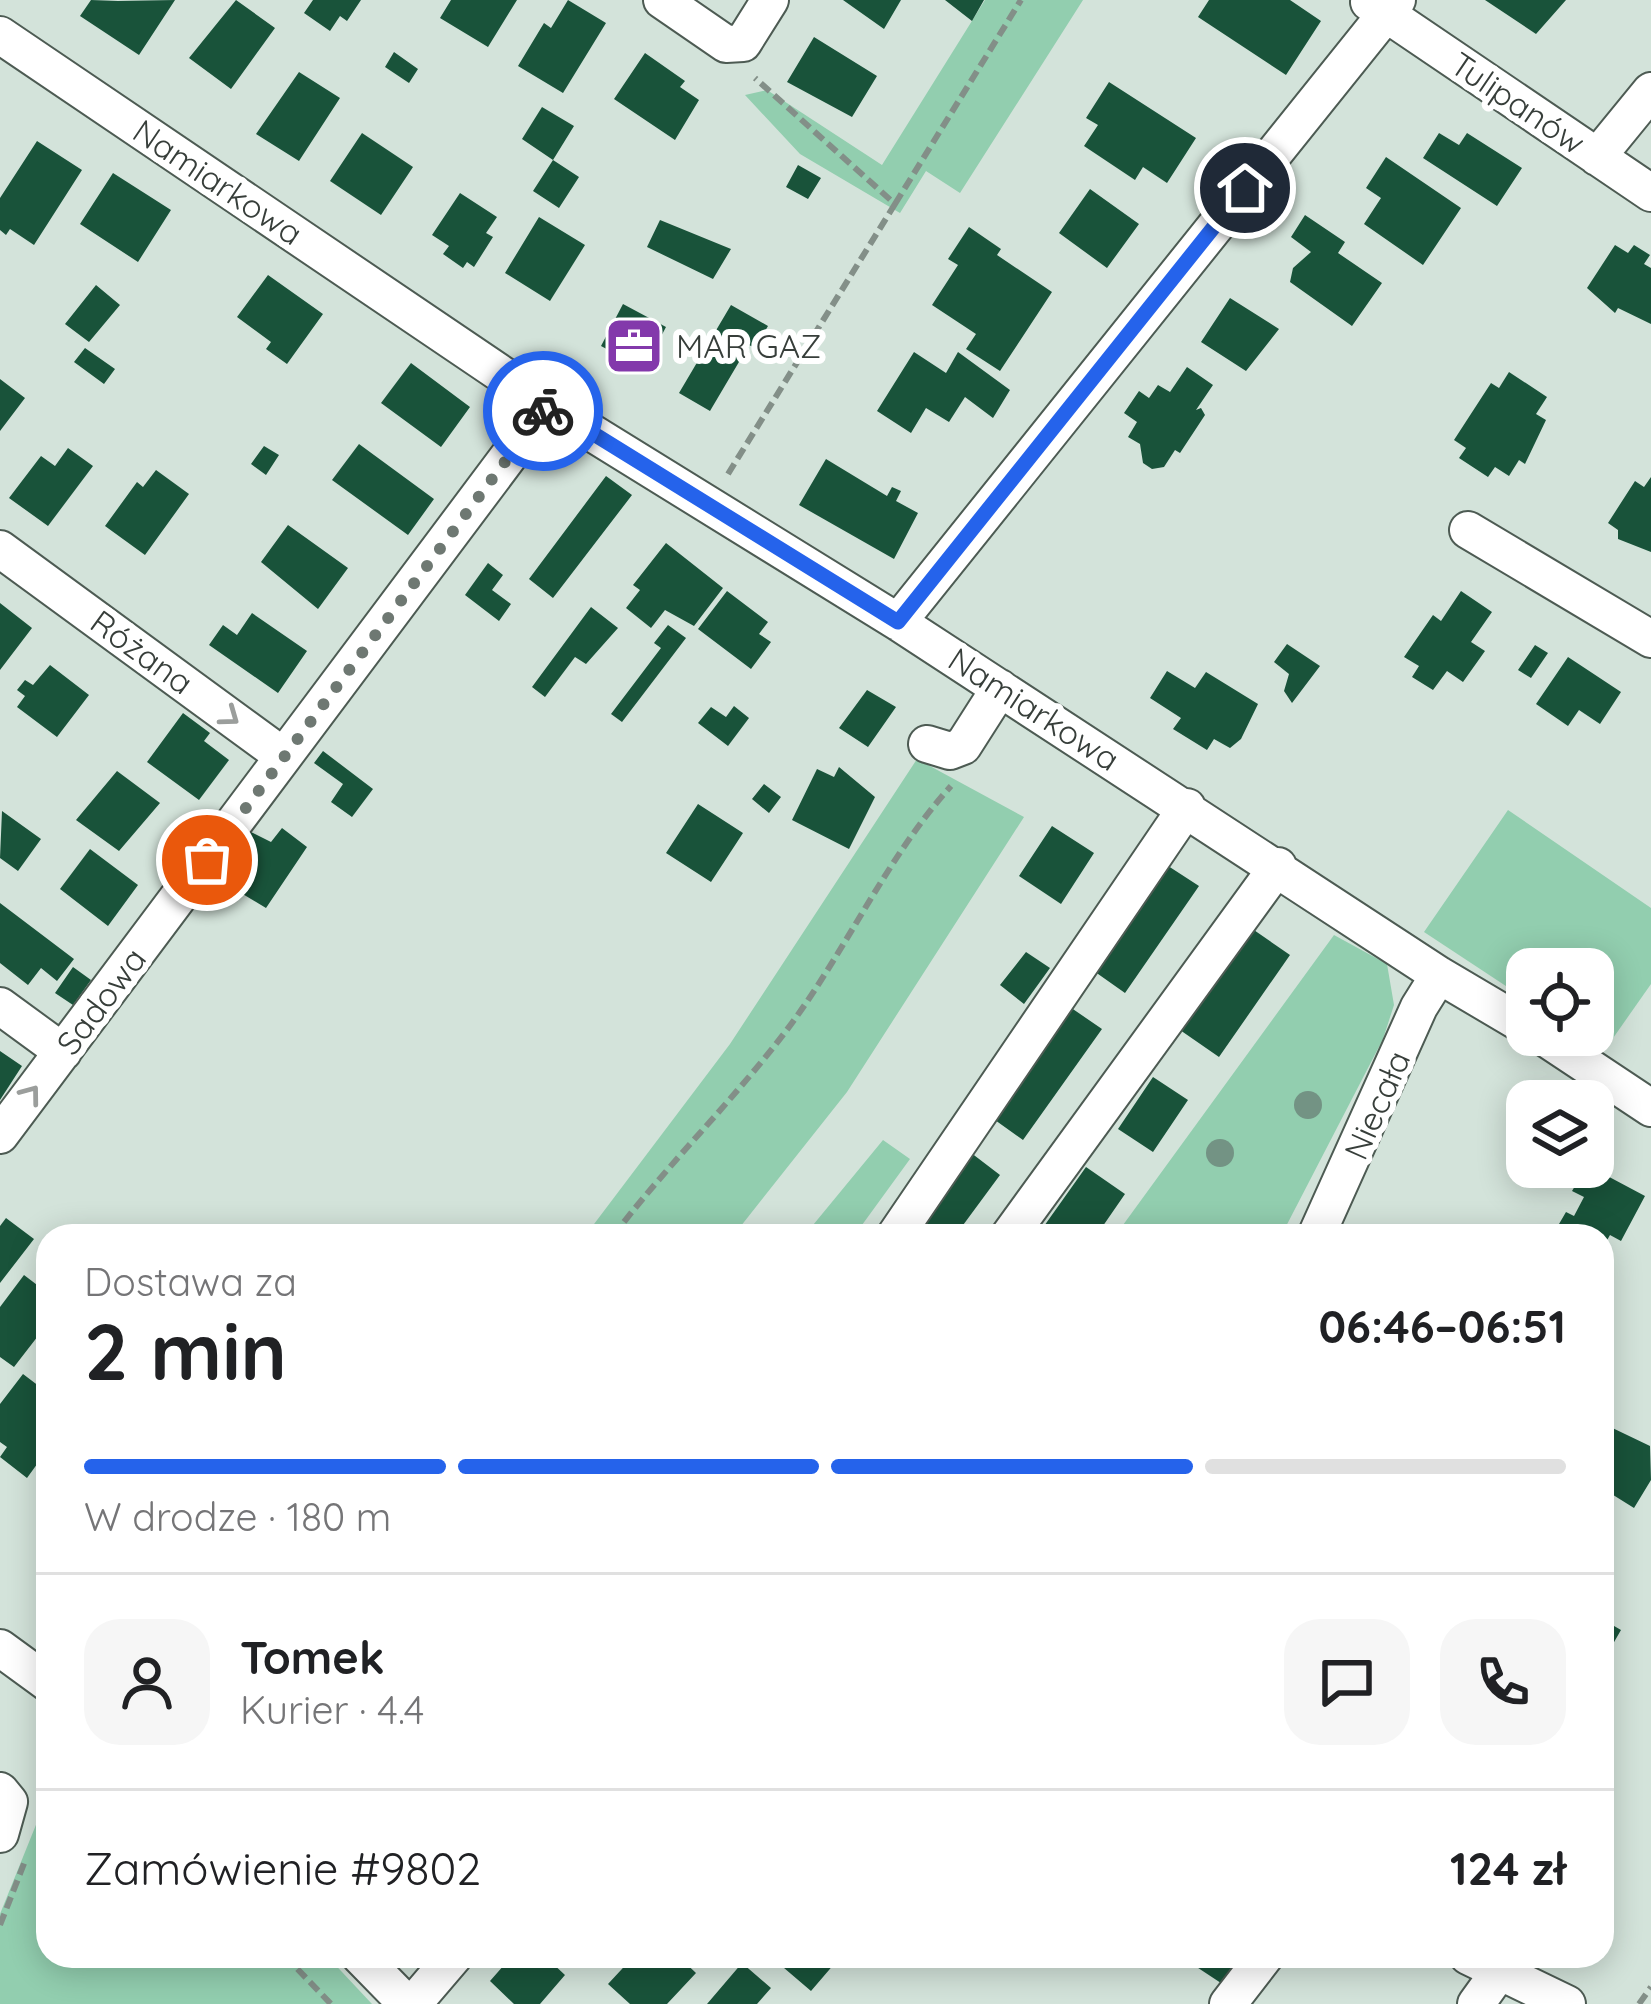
<!DOCTYPE html>
<html lang="pl">
<meta charset="utf-8">
<style>
:root{--surface:#fff;--page:#f6f6f6;--text:#202124;--muted:#757577;--line:#e0e0e0;--accent:#2563eb}
body{margin:0;font-family:Quicksand,sans-serif;background:var(--page);color:var(--text);height:100vh;display:flex;flex-direction:column;font-size:45px;white-space:nowrap}
*{box-sizing:border-box;margin:0}
p{font-size:39px;color:var(--muted)}
.icon{flex:none;width:66px;height:66px;fill:none;stroke:currentColor;stroke-width:2;stroke-linecap:round;stroke-linejoin:round}
.map{position:relative;flex:1;overflow:hidden}
.side{position:absolute;left:36px;top:1224px;width:1578px;height:744px;display:flex;flex-direction:column;background:var(--surface);border-radius:36px;box-shadow:0 6px 30px #0003}
.side>*{flex:none}
.buttons{position:absolute;left:1506px;top:948px;display:grid;gap:24px}
.buttons a{display:grid;place-items:center;width:108px;height:108px;border-radius:24px;background:var(--surface);box-shadow:0 6px 30px #0003;font-size:60px}
.pin{position:absolute;display:grid;place-items:center;width:102px;height:102px;color:#fff;margin:-51px;border:6px solid #fff;border-radius:50%;box-shadow:0 3px 12px #0007}
.courier{position:absolute;display:grid;place-items:center;width:120px;height:120px;margin:-60px;border:9px solid #2563eb;border-radius:50%;background:#fff;color:#222;box-shadow:0 3px 15px #0007}
.headline em{font-style:normal;font-weight:700}
.headline div{display:flex;flex-direction:column-reverse}
.headline{display:flex;align-items:center;justify-content:space-between;height:204px;padding:0 48px}
h1{font-size:78px;font-weight:700;line-height:90px}
.bar{display:grid;grid-template-columns:repeat(4,1fr);gap:18px 12px;align-content:center;height:144px;padding:0 48px}
.bar i{height:15px;border-radius:9px;background:var(--line)}
.bar .active{background:var(--accent)}
.bar p{grid-column:span 4}
.line{display:flex;align-items:center;gap:30px;padding:0 48px;border-top:3px solid var(--line)}
.line div{flex:1}
.round{display:grid;place-items:center;flex:none;width:126px;height:126px;border-radius:36px;background:var(--page)}
.map>svg:first-child{display:block}
.green{fill:#92ceaf}
.building{fill:#19533a}
.lines{fill:none;stroke-linecap:round;stroke-linejoin:round}
.minor-casing{stroke:#4d5b53;stroke-width:40}
.path{stroke:#838f88;stroke-width:6;stroke-dasharray:12 6;stroke-linecap:butt}
.minor{stroke:#fff;stroke-width:36}
.tree{fill:#739384}
.oneway{stroke:#9b9e9c}
.done{stroke:#6e7872;stroke-width:12;stroke-dasharray:0 21.6}
.route{stroke:#2563eb;stroke-width:15}
.labels{text-anchor:middle;stroke-width:12;stroke-linejoin:round;paint-order:stroke}
.street-label{font-size:33px;fill:#373e3a;stroke:#fff}
.poi-label{font-size:33px;fill:#373e3a;stroke:#fff;text-anchor:start}
</style>
<div class="map">
<svg width="1651" height="2004" viewBox="0 0 1651 2004">
<rect width="100%" height="100%" fill="#d3e3da"/>
<path class="green" d="M 985,0 L 1083,0 L 960,193 L 926,171 L 900,213 L 800,154 L 745,95 L 767,90 L 882,165 Z
M 917,759 L 1024,817 L 847,1092 L 733,1236 L 585,1236 L 730,1044 Z
M 1508,810 L 1651,908 L 1651,984 L 1604,1051 L 1580,1035 L 1593,1035 L 1593,969 L 1527,969 L 1527,1000 L 1424,932 Z
M 1334,935 L 1387,964 L 1394,1005 L 1383,1039 L 1281,1236 L 1115,1236 Z
M 883,1140 L 910,1159 L 854,1236 L 804,1236 Z
M 48,1795 L 48,1956 L 327,1956 L 372,2004 L 0,2004 L 0,1914 Z"/>
<path class="building" d="M 91,0 L 118,1 L 175,0 L 139,55 L 80,16 Z
M 236,0 L 275,28 L 231,89 L 189,58 Z
M 313,0 L 361,0 L 347,21 L 340,16 L 330,31 L 304,13 Z
M 451,0 L 517,0 L 488,47 L 440,18 Z
M 568,0 L 606,23 L 563,93 L 518,66 L 544,23 L 551,28 Z
M 843,0 L 901,0 L 884,29 Z
M 945,0 L 984,0 L 972,21 Z
M 1209,0 L 1290,0 L 1321,21 L 1286,75 L 1198,17 Z
M 1485,0 L 1566,0 L 1536,34 Z
M 814,37 L 877,76 L 852,117 L 787,82 Z
M 394,52 L 418,69 L 409,83 L 385,67 Z
M 645,53 L 685,81 L 680,87 L 699,100 L 675,140 L 614,99 Z
M 299,72 L 340,98 L 299,161 L 256,134 Z
M 1109,82 L 1196,138 L 1167,183 L 1143,167 L 1135,180 L 1084,146 L 1098,125 L 1086,118 Z
M 542,107 L 574,126 L 553,160 L 522,139 Z
M 362,133 L 413,167 L 381,215 L 330,181 Z
M 1439,133 L 1459,145 L 1467,133 L 1522,168 L 1497,206 L 1423,158 Z
M 37,141 L 82,170 L 34,245 L 10,229 L 6,235 L 0,230 L 0,198 Z
M 1386,157 L 1461,208 L 1423,265 L 1364,224 L 1381,198 L 1366,188 Z
M 553,160 L 579,177 L 559,208 L 533,191 Z
M 798,165 L 821,178 L 808,199 L 786,187 Z
M 113,173 L 171,210 L 138,262 L 80,224 Z
M 1090,189 L 1139,224 L 1107,268 L 1059,233 Z
M 460,193 L 497,217 L 486,233 L 493,237 L 474,267 L 467,262 L 463,268 L 443,254 L 449,246 L 432,235 Z
M 1305,215 L 1345,242 L 1338,253 L 1382,283 L 1352,326 L 1290,282 L 1293,268 L 1311,252 L 1291,237 Z
M 539,217 L 585,245 L 550,301 L 505,273 Z
M 660,220 L 731,249 L 713,279 L 647,247 Z
M 969,227 L 1001,249 L 997,255 L 1052,292 L 1000,371 L 966,349 L 976,334 L 932,305 L 958,265 L 948,259 Z
M 1615,245 L 1628,253 L 1634,245 L 1650,255 L 1644,264 L 1651,268 L 1651,324 L 1618,308 L 1615,313 L 1587,288 Z
M 268,275 L 323,314 L 287,364 L 266,349 L 271,342 L 237,317 Z
M 96,285 L 120,305 L 89,342 L 65,324 Z
M 1230,298 L 1279,329 L 1246,371 L 1201,342 Z
M 623,304 L 666,327 L 644,369 L 601,346 Z
M 731,305 L 768,326 L 755,348 L 749,345 L 710,411 L 679,393 Z
M 85,348 L 115,369 L 104,384 L 74,362 Z
M 914,352 L 946,373 L 958,352 L 1010,390 L 993,418 L 965,397 L 949,422 L 926,408 L 911,433 L 877,411 Z
M 411,363 L 470,407 L 441,447 L 381,403 Z
M 1187,367 L 1213,385 L 1196,410 L 1201,408 L 1205,415 L 1180,453 L 1175,450 L 1164,467 L 1152,469 L 1143,463 L 1140,444 L 1128,437 L 1137,422 L 1124,413 L 1139,391 L 1149,398 L 1158,385 L 1170,392 Z
M 1509,372 L 1547,397 L 1536,414 L 1546,420 L 1525,464 L 1519,460 L 1509,476 L 1495,467 L 1488,477 L 1459,458 L 1466,448 L 1454,440 L 1491,383 L 1499,388 Z
M 0,379 L 25,398 L 0,431 Z
M 359,444 L 434,499 L 408,535 L 332,480 Z
M 264,446 L 279,455 L 266,475 L 251,464 Z
M 68,448 L 93,466 L 48,526 L 9,498 L 41,456 L 55,466 Z
M 826,459 L 887,496 L 892,487 L 901,491 L 896,501 L 918,513 L 894,559 L 799,505 Z
M 156,470 L 189,494 L 145,555 L 105,526 L 137,482 L 143,487 Z
M 606,476 L 632,495 L 553,598 L 529,579 Z
M 1651,477 L 1651,552 L 1618,539 L 1618,530 L 1608,523 L 1635,481 L 1644,487 Z
M 288,525 L 348,568 L 318,609 L 261,562 Z
M 666,543 L 723,588 L 694,626 L 665,610 L 651,628 L 626,608 L 640,590 L 633,585 Z
M 488,563 L 503,575 L 492,590 L 511,604 L 499,621 L 465,595 Z
M 727,591 L 768,622 L 759,634 L 771,642 L 751,669 L 698,629 Z
M 1461,591 L 1492,612 L 1471,642 L 1485,651 L 1463,682 L 1447,671 L 1433,690 L 1412,677 L 1419,666 L 1404,657 L 1433,615 L 1441,621 Z
M 0,603 L 32,628 L 0,670 Z
M 591,607 L 618,628 L 586,664 L 575,657 L 545,697 L 532,687 Z
M 252,613 L 307,651 L 278,693 L 209,645 L 223,625 L 237,635 Z
M 668,625 L 686,638 L 622,722 L 611,714 L 661,648 L 654,643 Z
M 1287,644 L 1320,666 L 1292,703 L 1284,691 L 1289,674 L 1274,662 Z
M 1535,645 L 1548,653 L 1531,678 L 1518,670 Z
M 1568,657 L 1621,692 L 1600,724 L 1579,710 L 1568,726 L 1536,704 Z
M 50,665 L 89,695 L 57,737 L 17,707 L 25,696 L 17,690 L 25,680 L 33,685 Z
M 1167,671 L 1195,688 L 1206,672 L 1258,704 L 1241,739 L 1230,748 L 1214,739 L 1207,750 L 1173,729 L 1181,718 L 1150,698 Z
M 867,690 L 896,707 L 868,747 L 839,728 Z
M 734,706 L 749,718 L 728,746 L 698,723 L 711,707 L 726,717 Z
M 183,713 L 210,733 L 204,741 L 229,760 L 199,800 L 147,762 Z
M 323,751 L 373,789 L 352,817 L 331,802 L 343,784 L 314,763 Z
M 839,767 L 875,797 L 849,849 L 792,820 L 817,769 L 834,777 Z
M 117,771 L 160,803 L 119,851 L 76,820 Z
M 764,784 L 781,797 L 769,813 L 752,799 Z
M 698,804 L 743,833 L 711,882 L 666,853 Z
M 2,811 L 41,839 L 18,871 L 0,858 Z
M 1052,826 L 1094,853 L 1061,904 L 1019,876 Z
M 282,828 L 307,847 L 266,908 L 216,878 L 251,832 L 271,842 Z
M 90,849 L 138,885 L 108,926 L 60,889 Z
M 1162,862 L 1199,886 L 1125,993 L 1091,969 Z
M 0,903 L 74,959 L 57,981 L 41,968 L 28,985 L 0,963 Z
M 1251,928 L 1290,955 L 1219,1057 L 1180,1030 Z
M 1026,952 L 1050,968 L 1024,1004 L 1000,985 Z
M 73,967 L 91,980 L 73,1005 L 55,993 Z
M 1067,1005 L 1102,1029 L 1023,1140 L 988,1115 Z
M 0,1051 L 22,1066 L 0,1100 Z
M 1153,1077 L 1188,1100 L 1153,1152 L 1118,1129 Z
M 966,1149 L 1000,1175 L 955,1236 L 902,1236 Z
M 1086,1167 L 1125,1194 L 1096,1236 L 1037,1236 Z
M 1598,1171 L 1645,1196 L 1621,1241 L 1610,1235 L 1602,1249 L 1602,1236 L 1552,1236 L 1566,1212 L 1574,1216 L 1584,1197 L 1572,1191 L 1581,1176 L 1592,1182 Z
M 6,1218 L 34,1239 L 0,1283 L 0,1226 Z
M 24,1275 L 45,1291 L 41,1297 L 48,1303 L 48,1343 L 38,1336 L 14,1367 L 0,1357 L 0,1307 Z
M 23,1374 L 48,1393 L 48,1429 L 40,1440 L 48,1449 L 27,1478 L 0,1457 L 7,1447 L 0,1442 L 0,1404 Z
M 1602,1423 L 1650,1446 L 1651,1480 L 1634,1508 L 1602,1488 Z
M 1602,1619 L 1621,1630 L 1602,1663 Z
M 512,1956 L 554,1956 L 550,1961 L 565,1975 L 540,2004 L 514,2004 L 490,1981 Z
M 634,1956 L 678,1956 L 696,1973 L 667,2004 L 630,2004 L 608,1984 Z
M 770,1956 L 841,1956 L 811,1991 Z
M 1180,1956 L 1255,1956 L 1230,1989 Z
M 742,1963 L 771,1988 L 757,2004 L 707,2004 Z"/>
<g class="lines">
<g class="minor-casing">
<path id="minor" d="M 662,0 L 726,44 L 743,43 L 770,0
M 1369,2 L 1651,193
M 0,35 L 547,405 L 898,622 L 1439,975 L 1527,1027
M 1597,157 L 1651,91
M 1468,530 L 1651,639
M 0,549 L 283,756
M 898,622 L 1397,0
M 927,744 L 950,751 L 963,746 L 1000,688
M 0,1006 L 63,1052
M 1541,1035 L 1651,1108
M 0,1135 L 547,405
M 895,1236 L 1187,807
M 1009,1236 L 1278,866
M 1316,1236 L 1419,1007 L 1439,975
M 0,1648 L 48,1683
M 0,1791 L 9,1802 L 0,1834
M 360,1956 L 407,2004
M 1468,1956 L 1567,2004
M 413,2004 L 454,1956
M 1228,2004 L 1265,1956
M 1476,2004 L 1499,1972"/>
</g>
<path class="path" d="M 895,204 L 1021,0
M 728,474 L 895,204 L 755,78
M 613,1236 C 667,1165 732,1102 786,1031 C 845,953 886,858 951,786
M 0,1925 L 25,1861
M 285,1956 L 331,2004
M 1639,2004 L 1651,1987"/>
<use href="#minor" class="minor"/>
</g>
<g class="tree">
<circle cx="1308" cy="1105" r="14"/>
<circle cx="1220" cy="1153" r="14"/>
</g>
<defs><path id="oneway-chevron" d="M-2-3.5L2.5 0L-2 3.5" fill="none" stroke-width="1.6" stroke-linecap="round" stroke-linejoin="round" transform="scale(3)"/></defs>
<g class="oneway">
<use href="#oneway-chevron" transform="translate(230 717) rotate(36)"/>
<use href="#oneway-chevron" transform="translate(31 1094) rotate(-53)"/>
</g>
<g class="lines">
<path class="done" d="M 207,860 L 543,411"/>
<path class="route" d="M 543,411 L 547,405 L 898,622 L 1245,188"/>
</g>
<defs>
<g id="office-square" transform="scale(3)"><rect x="-9" y="-9" width="18" height="18" rx="4" fill="#8339ab" stroke="#fff"/><path d="M-6-3h4V-5.5h4V-3h4V5H-6ZM-1-4.5V-3h2v-1.5ZM-6 0V1H6V0Z" fill="#fff"/></g>
</defs>
<g fill-rule="evenodd">
<use href="#office-square" x="634" y="346"/>
</g>
<g class="labels">
<g class="street-label">
<text transform="translate(1518 103) rotate(34)" y="12">Tulipanów</text>
<text transform="translate(218 182) rotate(34)" y="12">Namiarkowa</text>
<text transform="translate(142 652) rotate(36)" y="12">Różana</text>
<text transform="translate(1034 709) rotate(33)" y="12">Namiarkowa</text>
<text transform="translate(101 1001) rotate(-53)" y="12">Sadowa</text>
<text transform="translate(1377 1105) rotate(-66)" y="12">Niecała</text>
</g>
<g class="poi-label">
<text x="676" y="358">MAR GAZ</text>
</g>
</g>
</svg>
<div class="buttons">
<a><svg class="icon" aria-label="locate" viewBox="0 0 24 24"><circle cx="12" cy="12" r="6"/><path d="M12 2v4M12 18v4M2 12h4M18 12h4"/></svg></a>
<a><svg class="icon" aria-label="layers" viewBox="0 0 24 24"><path d="M12 4l9 5-9 5-9-5zM3 14l9 5 9-5"/></svg></a>
</div>
<div class="pin" style="left:207px;top:860px;background:#ea580c"><svg class="icon" aria-label="bag" viewBox="0 0 24 24"><path d="M5 8h14l-1 12H6zM9 8a3 3 0 0 1 6 0"/></svg></div>
<div class="pin" style="left:1245px;top:188px;background:#1f2937"><svg class="icon" aria-label="home" viewBox="0 0 24 24"><path d="M3 11l9-7 9 7M6 9v11h12V9"/></svg></div>
<div class="courier" style="left:543px;top:411px"><svg class="icon" aria-label="bike" viewBox="0 0 24 24"><circle cx="6" cy="16" r="4"/><circle cx="18" cy="16" r="4"/><path d="M6 16l4-8h5l3 8M10 8l3 8H6M13 5h3"/></svg></div>
<section class="side">
<div class="headline"><div><h1>2 min</h1><p>Dostawa za</p></div><em>06:46–06:51</em></div>
<div class="bar"><i class="active"></i><i class="active"></i><i class="active"></i><i></i><p>W drodze · 180 m</p></div>
<div class="line" style="height:216px"><a class="round"><svg class="icon" aria-label="person" viewBox="0 0 24 24"><circle cx="12" cy="8" r="4"/><path d="M4 21q1-7 8-7t8 7"/></svg></a><div><b>Tomek</b><p>Kurier · 4.4</p></div><a class="round"><svg class="icon" aria-label="chat" viewBox="0 0 24 24"><path d="M4 5h16v11H9l-5 4z"/></svg></a><a class="round"><svg class="icon" aria-label="phone" viewBox="0 0 24 24"><path d="M5 4h4l2 5-3 2q2 4 5 5l2-3 5 2v4C11 20 4 13 5 4z"/></svg></a></div>
<div class="line" style="height:156px"><div>Zamówienie #9802</div><b>124 zł</b></div>
</section>
</div>
